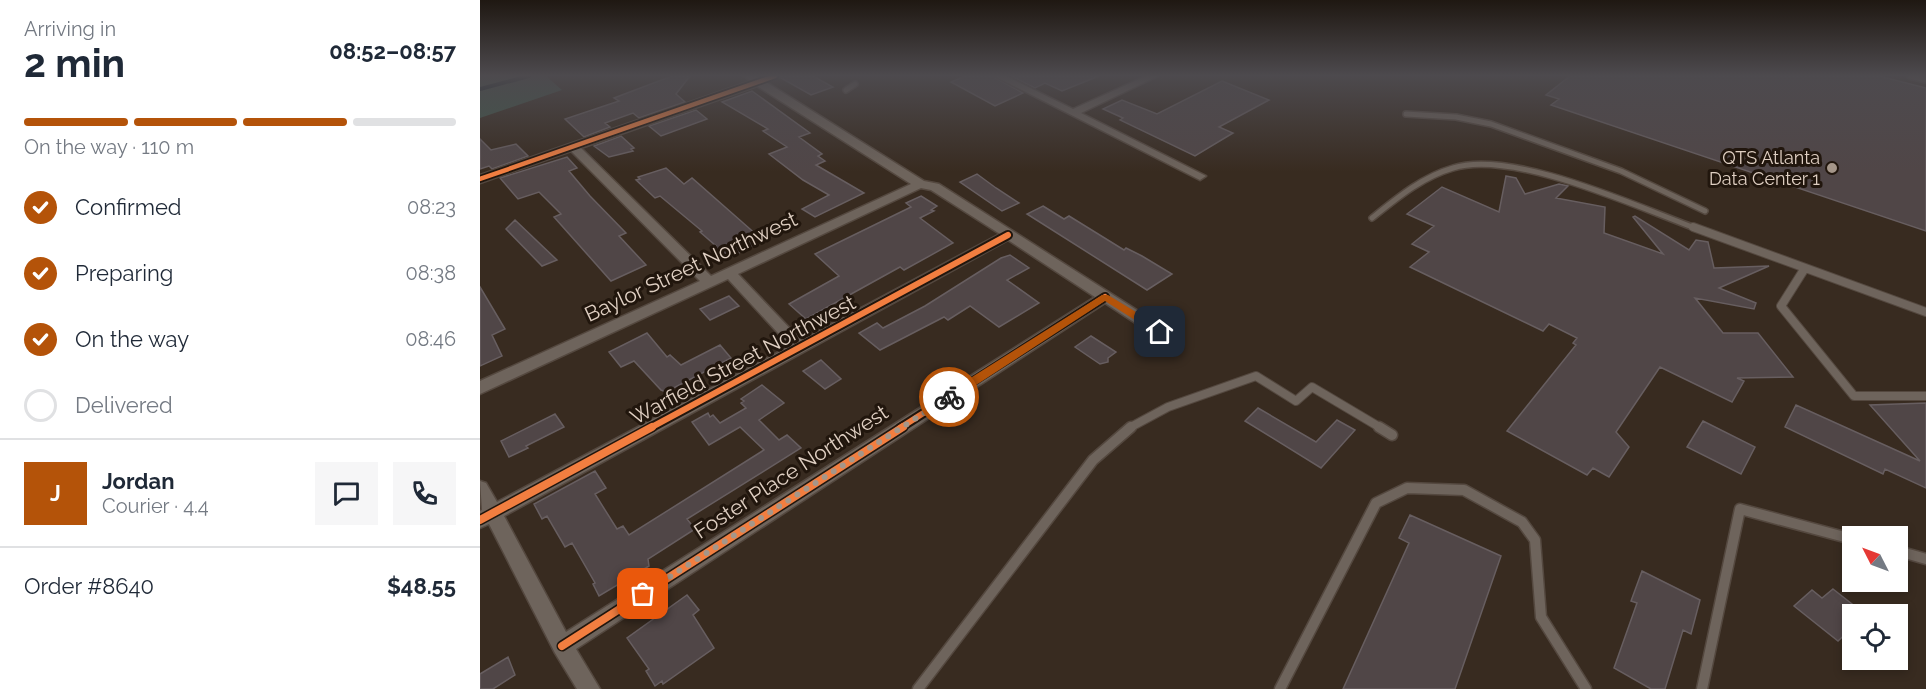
<!DOCTYPE html>
<meta charset="utf-8">
<style>
:root{--surface:#fff;--page:#f6f6f7;--text:#1f2937;--muted:#747a83;--line:#e0e1e3;--accent:#b45309}
body{margin:0;font-family:Raleway,sans-serif;background:var(--page);color:var(--text);height:100vh;display:flex;flex-direction:column;font-size:22px;white-space:nowrap}
*{box-sizing:border-box;margin:0}
p{font-size:20px;color:var(--muted)}
.icon{flex:none;width:33px;height:33px;fill:none;stroke:currentColor;stroke-width:2;stroke-linecap:round;stroke-linejoin:round}
.map{position:relative;flex:1;overflow:hidden}
.panel{display:flex;flex-direction:column;background:var(--surface);width:480px}
.panel>*{flex:none}
.needle{width:39px;rotate:312deg}
.controls{position:absolute;left:1362px;top:526px;display:grid;gap:12px}
.controls a{display:grid;place-items:center;width:66px;height:66px;border-radius:0px;background:var(--surface);box-shadow:0 3px 9px #0003;font-size:30px}
.pin{position:absolute;display:grid;place-items:center;width:51px;height:51px;color:#fff;margin:-26px;border-radius:12px;box-shadow:0 3px 9px #0006}
.courier{position:absolute;display:grid;place-items:center;width:60px;height:60px;margin:-30px;border:4px solid #b45309;border-radius:50%;background:#fff;color:#222;box-shadow:0 2px 8px #0007}
.overview em{font-style:normal;font-weight:700}
.overview div{display:flex;flex-direction:column-reverse}
.overview{display:flex;align-items:center;justify-content:space-between;height:102px;padding:0 24px}
h1{font-size:39px;font-weight:700;line-height:45px}
.bar{display:grid;grid-template-columns:repeat(4,1fr);gap:9px 6px;align-content:center;height:72px;padding:0 24px}
.bar i{height:8px;border-radius:4px;background:var(--line)}
.bar .current{background:var(--accent)}
.bar p{grid-column:span 4}
.line{display:flex;align-items:center;gap:15px;padding:0 24px;border-top:2px solid var(--line)}
.line div{flex:1}
.round{display:grid;place-items:center;flex:none;width:63px;height:63px;border-radius:0px;background:var(--page)}
ol{padding:0 24px;list-style:none}
li{display:flex;align-items:center;gap:18px;height:66px}
li p{margin-inline-start:auto}
li .icon{padding:6px;border-radius:50%;background:var(--accent);color:#fff;stroke-width:4}
li:last-child{color:var(--muted)}
li i{width:33px;height:33px;border:3px solid var(--line);border-radius:50%}
main{display:flex;flex:1;min-height:0}
.map>svg:first-child{display:block}
.green{fill:#3f584a}
.lines{fill:none;stroke-linecap:round;stroke-linejoin:round}
.stream{stroke:#051b21;stroke-width:4}
.building{fill:#504647;stroke:#675e60;stroke-width:1.5}
.lane-far2-casing{stroke:#54483f;stroke-width:8}
.lane-far1-casing{stroke:#54483f;stroke-width:10}
.lane-casing{stroke:#54483f;stroke-width:13}
.street-casing{stroke:#54483f;stroke-width:3}
.lane-far2{stroke:#6e645c;stroke-width:5}
.lane-far1{stroke:#6e645c;stroke-width:8}
.lane{stroke:#6e645c;stroke-width:10}
.street{fill:#6e645c;fill-rule:evenodd}
.cycleway-far2-casing{stroke:#21160d;stroke-width:8}
.cycleway-far1-casing{stroke:#21160d;stroke-width:10}
.cycleway-casing{stroke:#21160d;stroke-width:11}
.cycleway-far2{stroke:#f27e40;stroke-width:4.5}
.cycleway-far1{stroke:#f27e40;stroke-width:6}
.cycleway{stroke:#f27e40;stroke-width:8}
.route{fill:#b45309}
.done{stroke:#a59689;stroke-width:6;stroke-dasharray:0 10.8}
.poi-dot{fill:#a59689;stroke:#21160d;stroke-width:2}
.labels{text-anchor:middle;stroke-width:6;stroke-linejoin:round;paint-order:stroke}
.far-poi-label{font-size:18px;fill:#dfcfc2;stroke:#21160d;text-anchor:end}
.street-label{font-size:21px;fill:#dfcfc2;stroke:#21160d}
</style>
<main>
<section class="panel">
<div class="overview"><div><h1>2 min</h1><p>Arriving in</p></div><em>08:52–08:57</em></div>
<div class="bar"><i class="current"></i><i class="current"></i><i class="current"></i><i></i><p>On the way · 110 m</p></div>
<ol>
<li><svg class="icon" aria-label="check" viewBox="0 0 24 24"><path d="M5 12l5 5 9-10"/></svg>Confirmed<p>08:23</p></li>
<li><svg class="icon" aria-label="check" viewBox="0 0 24 24"><path d="M5 12l5 5 9-10"/></svg>Preparing<p>08:38</p></li>
<li><svg class="icon" aria-label="check" viewBox="0 0 24 24"><path d="M5 12l5 5 9-10"/></svg>On the way<p>08:46</p></li>
<li><i></i>Delivered</li>
</ol>
<div class="line" style="height:108px"><b class="round" style="background:var(--accent);color:#fff">J</b><div><b>Jordan</b><p>Courier · 4.4</p></div><a class="round"><svg class="icon" aria-label="chat" viewBox="0 0 24 24"><path d="M4 5h16v11H9l-5 4z"/></svg></a><a class="round"><svg class="icon" aria-label="phone" viewBox="0 0 24 24"><path d="M5 4h4l2 5-3 2q2 4 5 5l2-3 5 2v4C11 20 4 13 5 4z"/></svg></a></div>
<div class="line" style="height:78px"><div>Order #8640</div><b>$48.55</b></div>
</section>
<div class="map">
<svg width="1446" height="689" viewBox="0 0 1446 689">
<rect width="100%" height="100%" fill="#382b20"/>
<path class="green" d="M 0,76 L 66,76 L 82,90 L 0,118 Z"/>
<g class="lines">
<path class="stream" d="M 0,89 L 49,76"/>
</g>
<path class="building" d="M 192,76 L 210,76 L 196,94 L 205,102 L 159,118 L 153,113 L 125,123 L 130,127 L 104,137 L 85,119 L 139,101 L 134,98 Z
M 302,76 L 333,76 L 353,87 L 331,95 L 301,78 Z
M 485,76 L 512,76 L 543,93 L 515,106 L 471,82 Z
M 531,76 L 619,76 L 582,91 L 565,83 L 555,88 Z
M 1090,76 L 1399,76 L 1446,88 L 1446,231 L 1071,105 L 1079,99 L 1066,95 Z
M 742,81 L 789,100 L 739,127 L 753,133 L 715,156 L 640,120 L 643,118 L 623,109 L 642,100 L 677,114 Z
M 272,91 L 330,133 L 319,137 L 342,154 L 338,156 L 345,161 L 336,165 L 384,193 L 335,217 L 322,209 L 349,195 L 323,180 L 289,154 L 307,147 L 283,131 L 288,129 L 242,102 Z
M 216,110 L 227,119 L 181,136 L 169,126 Z
M 141,136 L 154,148 L 151,149 L 153,151 L 129,157 L 114,146 Z
M 0,139 L 11,150 L 36,144 L 48,156 L 12,169 L 9,166 L 0,169 Z
M 87,157 L 97,168 L 89,171 L 110,196 L 146,233 L 139,236 L 166,265 L 131,281 L 74,217 L 81,214 L 59,192 L 38,199 L 20,178 Z
M 186,168 L 204,184 L 212,178 L 278,236 L 269,241 L 274,245 L 247,259 L 233,248 L 236,246 L 220,232 L 222,231 L 180,196 L 175,198 L 156,180 L 160,179 L 158,177 Z
M 497,174 L 516,188 L 539,203 L 522,211 L 480,182 Z
M 1026,176 L 1036,178 L 1045,194 L 1079,184 L 1088,186 L 1076,198 L 1125,207 L 1124,233 L 1183,254 L 1153,217 L 1155,216 L 1209,250 L 1216,240 L 1228,242 L 1234,268 L 1289,266 L 1239,288 L 1276,303 L 1274,309 L 1215,298 L 1243,333 L 1278,333 L 1313,377 L 1257,378 L 1264,381 L 1252,402 L 1180,367 L 1136,432 L 1149,447 L 1129,477 L 1113,468 L 1107,475 L 1027,431 L 1096,345 L 1093,343 L 1097,338 L 1069,324 L 1063,331 L 930,267 L 949,252 L 932,244 L 954,226 L 927,214 L 962,187 L 1019,212 Z
M 441,196 L 457,206 L 451,210 L 454,211 L 440,218 L 473,243 L 424,270 L 420,267 L 326,319 L 309,304 L 359,276 L 335,254 L 431,207 L 426,203 Z
M 563,206 L 584,219 L 589,216 L 644,250 L 646,248 L 662,256 L 692,274 L 667,290 L 547,214 Z
M 35,220 L 77,260 L 62,266 L 26,229 Z
M 530,255 L 549,268 L 527,280 L 559,303 L 519,327 L 490,306 L 468,320 L 464,317 L 400,350 L 379,333 L 397,323 L 403,328 L 445,306 L 521,258 Z
M 0,287 L 25,329 L 12,335 L 22,356 L 0,366 Z
M 249,296 L 259,306 L 230,320 L 220,309 Z
M 167,333 L 187,357 L 190,355 L 201,365 L 240,345 L 251,358 L 186,392 L 181,390 L 154,361 L 141,367 L 129,352 Z
M 611,336 L 636,352 L 628,358 L 628,362 L 620,364 L 595,347 Z
M 341,360 L 361,379 L 345,389 L 323,371 Z
M 282,385 L 304,403 L 279,420 L 299,440 L 307,435 L 321,448 L 207,519 L 215,529 L 168,559 L 169,566 L 119,596 L 113,584 L 115,583 L 92,543 L 85,547 L 67,516 L 62,519 L 54,504 L 115,471 L 126,488 L 115,494 L 137,529 L 143,526 L 149,535 L 284,450 L 260,427 L 229,445 L 212,422 L 228,413 L 230,417 L 233,415 L 240,423 L 266,408 L 261,403 L 264,401 L 261,399 Z
M 1446,403 L 1446,488 L 1405,469 L 1403,474 L 1305,427 L 1316,405 L 1440,461 L 1390,405 Z
M 778,408 L 836,442 L 857,420 L 875,430 L 841,468 L 765,421 Z
M 75,414 L 84,427 L 46,446 L 48,448 L 29,457 L 21,441 Z
M 1223,421 L 1275,447 L 1261,474 L 1207,447 Z
M 930,515 L 1021,556 L 975,689 L 863,689 L 929,543 L 919,538 Z
M 1162,571 L 1220,600 L 1211,634 L 1203,630 L 1185,689 L 1171,689 L 1134,668 L 1157,603 L 1151,601 Z
M 1353,589 L 1386,615 L 1372,615 L 1372,628 L 1358,641 L 1314,606 L 1332,590 L 1342,598 Z
M 207,595 L 219,610 L 213,615 L 234,648 L 183,684 L 182,681 L 175,686 L 166,671 L 169,669 L 147,638 Z
M 28,657 L 35,675 L 13,689 L 0,689 L 0,674 Z"/>
<g class="lines">
<g class="lane-far2-casing">
<path id="lane-far2" d="M 1430,76 L 1446,80
M 366,90 L 375,84
M 926,114 L 976,117 L 1011,124 L 1141,171 L 1225,211
M 892,218 C 917,198 942,177 973,168 C 1033,149 1157,207 1218,229"/>
</g>
<g class="lane-far1-casing">
<path id="lane-far1" d="M 1213,227 L 1446,312
M 1325,268 L 1301,306 L 1374,396 L 1446,396
M 649,428 L 688,407 L 776,376 L 816,401 L 832,387 L 901,428"/>
</g>
<g class="lane-casing">
<path id="lane" d="M 899,427 L 912,435
M 1418,551 L 1446,559
M 438,689 L 613,460 L 651,427
M 800,689 L 896,503 L 927,488 L 984,490 L 1042,522 L 1055,540 L 1061,617 L 1106,689
M 1222,689 L 1260,509 L 1372,539"/>
</g>
<g class="street-casing">
<path id="street" d="M 264,76 L 275,76 L 279,78 L 300,76 L 286,82 L 444,181 L 459,184 L 685,328 L 687,332 L 685,336 L 675,336 L 625,303 L 96,649 L 120,689 L 97,689 L 75,653 L 9,524 L 0,528 L 0,511 L 2,510 L 0,481 L 6,483 L 17,502 L 310,346 L 248,279 L 0,394 L 0,381 L 220,281 L 91,151 L 0,183 L 0,175 L 271,81 ZM 277,86 L 431,184 L 231,276 L 101,148 ZM 441,188 L 451,190 L 520,234 L 321,340 L 258,274 ZM 528,240 L 615,297 L 86,632 L 24,516 Z
M 514,76 L 526,76 L 593,109 L 666,76 L 678,76 L 601,113 L 726,176 L 720,180 L 716,178 Z"/>
</g>
<use href="#lane-far2" class="lane-far2"/>
<use href="#lane-far1" class="lane-far1"/>
<use href="#lane" class="lane"/>
<use href="#street" class="street"/>
<g class="cycleway-far2-casing">
<path id="cycleway-far2" d="M 0,179 L 295,76"/>
</g>
<g class="cycleway-far1-casing">
<path id="cycleway-far1" d="M 170,428 L 528,235
M 420,428 L 625,297"/>
</g>
<g class="cycleway-casing">
<path id="cycleway" d="M 0,520 L 172,427
M 82,646 L 423,427"/>
</g>
<use href="#cycleway-far2" class="cycleway-far2"/>
<use href="#cycleway-far1" class="cycleway-far1"/>
<use href="#cycleway" class="cycleway"/>
</g>
<linearGradient id="sky" x2="0" y2="1"><stop stop-color="#1f1812"/><stop offset="0.44" stop-color="#4d4a4e"/><stop offset="1" stop-color="#4d4a4e" stop-opacity="0"/></linearGradient>
<rect width="1446" height="172" fill="url(#sky)"/>
<path class="route" d="M 622,295 L 628,295 L 684,329 L 684,334 L 677,334 L 625,301 L 473,400 L 465,400 L 465,394 Z"/>
<g class="lines">
<path class="done" d="M 163,594 L 469,397"/>
</g>
<circle class="poi-dot" cx="1352" cy="168" r="6"/>
<g class="labels">
<g class="far-poi-label">
<text x="1340" y="164">QTS Atlanta<tspan x="1340" dy="21">Data Center 1</tspan></text>
</g>
<g class="street-label">
<text transform="translate(211 267) rotate(-25)" y="7">Baylor Street Northwest</text>
<text transform="translate(263 360) rotate(-28)" y="7">Warfield Street Northwest</text>
<text transform="translate(311 472) rotate(-33)" y="7">Foster Place Northwest</text>
</g>
</g>
</svg>
<div class="controls">
<a><svg class="needle" viewBox="-14 -14 28 28"><path d="M0-13l5 13h-10z" fill="#e53935"/><path d="M0 13l5-13h-10z" fill="#747a83"/></svg></a>
<a><svg class="icon" aria-label="locate" viewBox="0 0 24 24"><circle cx="12" cy="12" r="6"/><path d="M12 2v4M12 18v4M2 12h4M18 12h4"/></svg></a>
</div>
<div class="pin" style="left:163px;top:594px;background:#ea580c"><svg class="icon" aria-label="bag" viewBox="0 0 24 24"><path d="M5 8h14l-1 12H6zM9 8a3 3 0 0 1 6 0"/></svg></div>
<div class="pin" style="left:680px;top:332px;background:#1f2937"><svg class="icon" aria-label="home" viewBox="0 0 24 24"><path d="M3 11l9-7 9 7M6 9v11h12V9"/></svg></div>
<div class="courier" style="left:469px;top:397px"><svg class="icon" aria-label="bike" viewBox="0 0 24 24"><circle cx="6" cy="16" r="4"/><circle cx="18" cy="16" r="4"/><path d="M6 16l4-8h5l3 8M10 8l3 8H6M13 5h3"/></svg></div>
</div>
</main>
